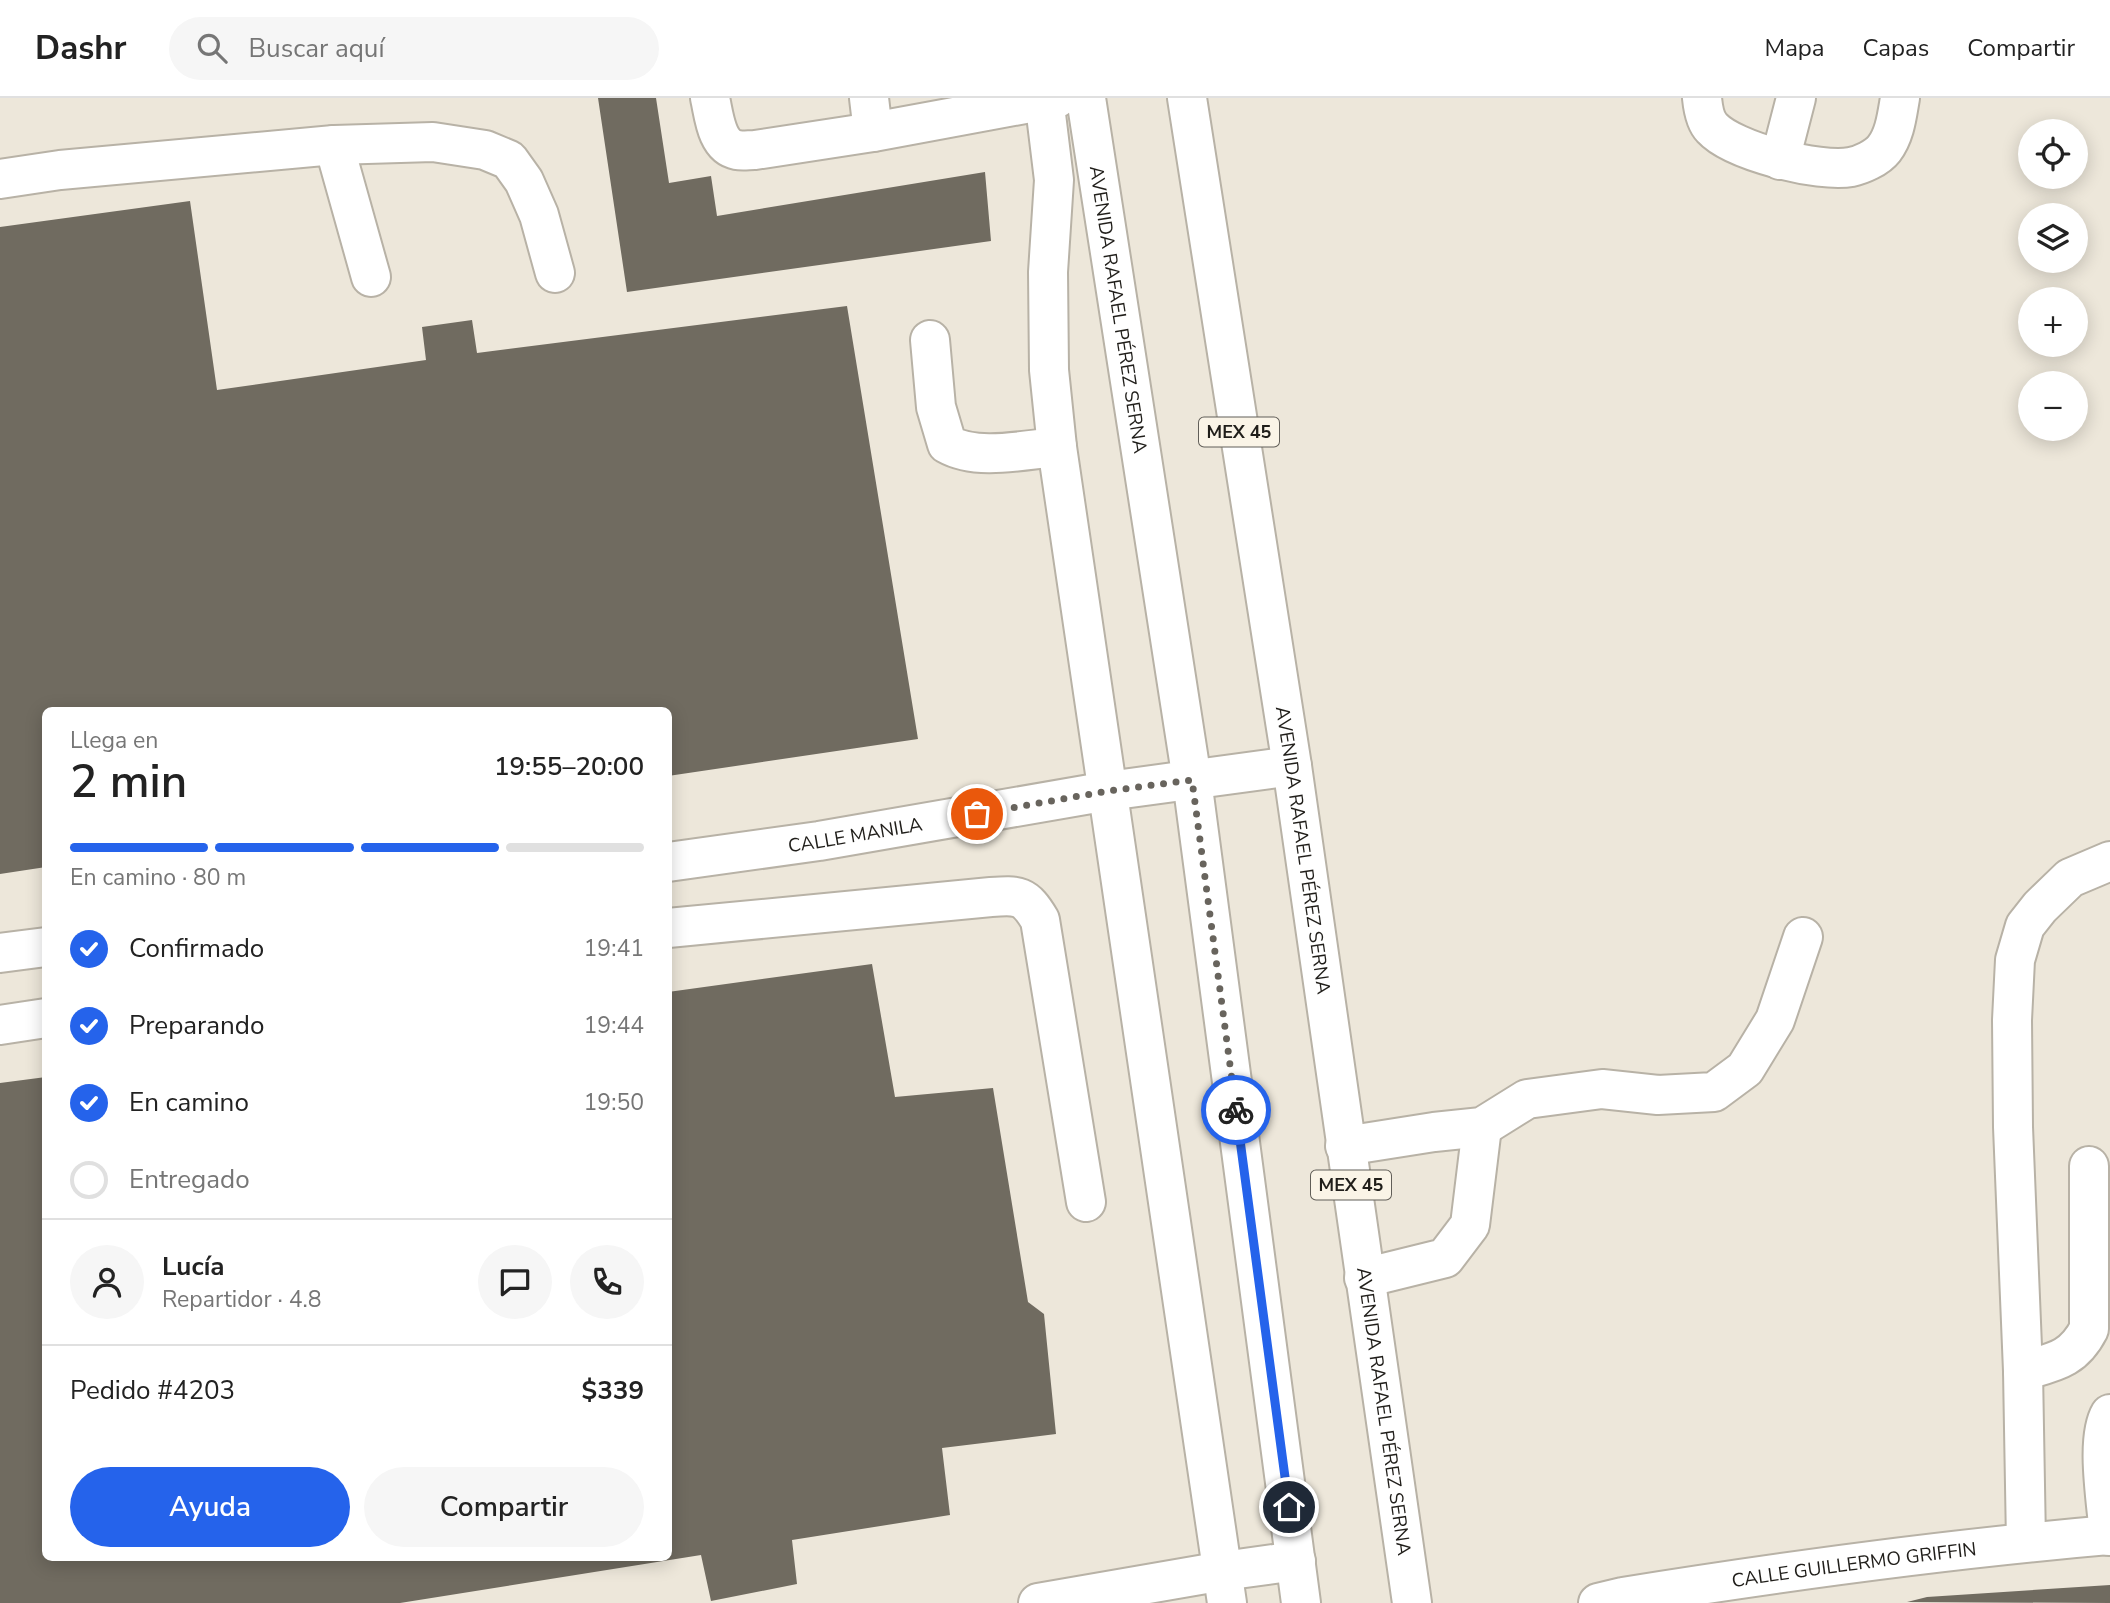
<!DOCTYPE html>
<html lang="es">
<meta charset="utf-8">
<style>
:root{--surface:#fff;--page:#f6f6f6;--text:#222;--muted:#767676;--line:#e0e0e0;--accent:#2563eb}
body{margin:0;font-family:"Nunito Sans",sans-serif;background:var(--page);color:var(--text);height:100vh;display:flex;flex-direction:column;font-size:26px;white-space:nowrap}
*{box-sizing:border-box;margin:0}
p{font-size:23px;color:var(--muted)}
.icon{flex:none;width:38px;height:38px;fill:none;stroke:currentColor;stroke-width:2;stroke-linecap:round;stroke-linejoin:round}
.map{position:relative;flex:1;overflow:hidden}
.side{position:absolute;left:42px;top:609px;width:630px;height:854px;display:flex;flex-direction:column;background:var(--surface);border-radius:10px;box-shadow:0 4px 18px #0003}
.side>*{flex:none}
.tools{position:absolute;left:2018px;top:21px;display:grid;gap:14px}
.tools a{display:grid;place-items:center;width:70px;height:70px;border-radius:50%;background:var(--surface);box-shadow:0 4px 18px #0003;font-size:35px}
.pin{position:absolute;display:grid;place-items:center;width:60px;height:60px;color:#fff;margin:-30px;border:4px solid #fff;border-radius:50%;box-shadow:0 2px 7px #0007}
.courier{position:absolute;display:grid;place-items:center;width:70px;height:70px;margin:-35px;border:5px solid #2563eb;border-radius:50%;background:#fff;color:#222;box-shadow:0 2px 9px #0007}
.head em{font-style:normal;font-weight:600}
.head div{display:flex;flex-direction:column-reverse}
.head{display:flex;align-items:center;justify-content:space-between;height:119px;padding:0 28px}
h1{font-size:46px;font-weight:600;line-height:52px}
.bar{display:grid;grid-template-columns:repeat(4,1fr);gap:10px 7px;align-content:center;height:84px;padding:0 28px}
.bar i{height:9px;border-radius:5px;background:var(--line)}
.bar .on{background:var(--accent)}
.bar p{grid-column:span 4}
.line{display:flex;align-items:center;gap:18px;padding:0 28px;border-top:2px solid var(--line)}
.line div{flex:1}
.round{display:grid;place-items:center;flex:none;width:74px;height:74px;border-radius:37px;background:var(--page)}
ol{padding:0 28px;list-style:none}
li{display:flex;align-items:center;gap:21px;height:77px}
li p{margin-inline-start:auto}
li .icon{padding:7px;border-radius:50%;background:var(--accent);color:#fff;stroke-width:4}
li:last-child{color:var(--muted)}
li i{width:38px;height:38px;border:4px solid var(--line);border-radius:50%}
.cta{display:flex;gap:14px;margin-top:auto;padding:14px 28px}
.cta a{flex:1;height:80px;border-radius:42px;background:var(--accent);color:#fff;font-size:28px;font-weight:600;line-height:80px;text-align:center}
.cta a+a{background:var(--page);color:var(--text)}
header{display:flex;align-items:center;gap:42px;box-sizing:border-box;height:98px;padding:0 35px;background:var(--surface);border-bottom:2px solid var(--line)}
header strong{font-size:33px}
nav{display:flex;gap:38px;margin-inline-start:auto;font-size:24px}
.search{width:490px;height:63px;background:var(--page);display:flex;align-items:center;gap:18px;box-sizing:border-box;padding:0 24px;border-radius:38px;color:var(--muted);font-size:26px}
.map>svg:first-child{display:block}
.building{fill:#706b60}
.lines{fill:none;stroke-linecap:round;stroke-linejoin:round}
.minor-casing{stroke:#b8b2a6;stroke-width:42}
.major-casing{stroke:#b8b2a6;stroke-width:42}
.minor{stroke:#fff;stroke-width:38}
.major{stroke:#fff;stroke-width:38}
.done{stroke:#68645d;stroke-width:7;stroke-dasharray:0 12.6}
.route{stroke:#2563eb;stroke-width:9}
.labels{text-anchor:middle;stroke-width:6;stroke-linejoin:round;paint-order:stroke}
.shield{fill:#faf4e7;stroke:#615e58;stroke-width:2}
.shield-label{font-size:18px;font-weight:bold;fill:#201e1a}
.street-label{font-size:19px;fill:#201e1a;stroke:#faf4e7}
</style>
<header>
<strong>Dashr</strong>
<div class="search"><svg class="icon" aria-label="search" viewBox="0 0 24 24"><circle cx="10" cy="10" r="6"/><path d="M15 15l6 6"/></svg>Buscar aquí</div>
<nav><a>Mapa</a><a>Capas</a><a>Compartir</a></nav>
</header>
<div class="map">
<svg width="2110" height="1505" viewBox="0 0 2110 1505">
<rect width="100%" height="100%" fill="#ede7da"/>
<path class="building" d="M 598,0 L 656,0 L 669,85 L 711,78 L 717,118 L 985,74 L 991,143 L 627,194 Z
M 190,103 L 217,292 L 426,262 L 422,229 L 472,222 L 477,255 L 847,208 L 918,641 L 668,678 L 668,612 L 46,612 L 46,769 L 0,776 L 0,129 Z
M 872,866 L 895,999 L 993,990 L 1028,1204 L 1044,1216 L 1056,1336 L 942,1350 L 950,1417 L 792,1442 L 797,1486 L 711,1503 L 701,1457 L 400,1505 L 0,1505 L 0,985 L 46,979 L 46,1460 L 668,1460 L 668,894 Z
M 2110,1487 L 2110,1505 L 1907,1504 L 1927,1499 Z"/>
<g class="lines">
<g class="minor-casing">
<g id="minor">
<path d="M 710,0 C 714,17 716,48 737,52 C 742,53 749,52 755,52 L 873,34 L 1057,0"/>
<path d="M 869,0 L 873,34"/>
<path d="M 1044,0 L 1054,82 L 1048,174 L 1049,272 L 1057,349 L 1227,1505"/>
<path d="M 1702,0 C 1703,10 1705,23 1712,30 C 1733,53 1819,75 1851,69 C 1861,67 1877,60 1884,51 C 1895,37 1897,17 1900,0"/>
<path d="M 334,47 L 371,179"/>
<path d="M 1780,62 L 1796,0"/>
<path d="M 0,81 L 60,72 L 334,47 L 433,44 L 485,52 L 509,62 L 524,83 L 539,117 L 555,175"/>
<path d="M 930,242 L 936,309 L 947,346 C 977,363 1023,352 1057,349"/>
<path id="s1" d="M 668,764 L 819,743 L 1108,693 L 1292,668"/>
<path d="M 668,830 L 991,799 C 1019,797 1025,797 1040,822 L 1086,1104"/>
<path d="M 0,855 L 46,849"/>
<path d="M 0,927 L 46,920"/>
<path d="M 1345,1048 L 1434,1034 L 1482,1029 L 1527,1001 L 1602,991 L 1658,997 L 1714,994 L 1745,971 L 1775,922 L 1803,839"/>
<path d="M 1364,1180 L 1445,1160 L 1470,1127 L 1482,1029"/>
<path d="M 2023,1273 C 2054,1264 2073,1262 2089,1231 L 2089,1068"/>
<path d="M 2109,1438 C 2107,1407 2095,1341 2110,1316"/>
<path d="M 2026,1444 L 2023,1273 L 2013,1029 L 2012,922 L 2015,862 L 2025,828 L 2040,809 L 2070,780 L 2110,763"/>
<path d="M 1038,1505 L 1223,1473 L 1296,1463"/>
<path id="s2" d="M 1598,1505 L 1623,1499 C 1785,1473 1947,1451 2110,1437"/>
</g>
</g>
<g class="major-casing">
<g id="major">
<path id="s3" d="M 1086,0 L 1192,682 L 1301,1505"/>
<path id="s4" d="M 1187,0 L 1292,668 L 1412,1505"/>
</g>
</g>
<use href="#minor" class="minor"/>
<use href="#major" class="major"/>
</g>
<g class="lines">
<path class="done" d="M 977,716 L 1108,693 L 1192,682 L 1236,1012"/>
<path class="route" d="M 1236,1012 L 1289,1409"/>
</g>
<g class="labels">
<g class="shield">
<rect x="1199" y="319.5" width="80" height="29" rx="5"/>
<rect x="1311" y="1072.5" width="80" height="29" rx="5"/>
</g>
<g class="shield-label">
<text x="1239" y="340">MEX 45</text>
<text x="1351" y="1093">MEX 45</text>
</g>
<g class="street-label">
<text dy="7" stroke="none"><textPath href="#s3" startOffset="214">AVENIDA RAFAEL PÉREZ SERNA</textPath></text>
<text dy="7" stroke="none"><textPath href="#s1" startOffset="189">CALLE MANILA</textPath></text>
<text dy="7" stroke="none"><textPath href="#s4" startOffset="761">AVENIDA RAFAEL PÉREZ SERNA</textPath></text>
<text dy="7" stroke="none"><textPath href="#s4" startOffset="1328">AVENIDA RAFAEL PÉREZ SERNA</textPath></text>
<text dy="7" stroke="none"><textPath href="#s2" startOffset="259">CALLE GUILLERMO GRIFFIN</textPath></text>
</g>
</g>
</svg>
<div class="tools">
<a><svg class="icon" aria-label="locate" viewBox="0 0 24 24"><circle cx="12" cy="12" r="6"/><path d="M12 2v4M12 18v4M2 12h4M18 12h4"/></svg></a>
<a><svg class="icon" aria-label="layers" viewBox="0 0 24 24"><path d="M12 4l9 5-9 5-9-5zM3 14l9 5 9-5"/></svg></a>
<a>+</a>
<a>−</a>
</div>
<div class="pin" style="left:977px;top:716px;background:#ea580c"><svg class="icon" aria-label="bag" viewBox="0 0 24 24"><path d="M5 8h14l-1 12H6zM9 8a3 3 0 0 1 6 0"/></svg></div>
<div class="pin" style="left:1289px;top:1409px;background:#1f2937"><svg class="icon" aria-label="home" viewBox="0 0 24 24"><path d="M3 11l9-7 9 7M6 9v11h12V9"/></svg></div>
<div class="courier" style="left:1236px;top:1012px"><svg class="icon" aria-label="bike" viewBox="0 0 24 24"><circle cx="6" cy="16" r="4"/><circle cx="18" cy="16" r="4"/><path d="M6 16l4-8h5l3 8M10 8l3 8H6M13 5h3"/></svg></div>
<section class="side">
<div class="head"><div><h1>2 min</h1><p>Llega en</p></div><em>19:55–20:00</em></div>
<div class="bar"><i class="on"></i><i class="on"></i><i class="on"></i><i></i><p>En camino · 80 m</p></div>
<ol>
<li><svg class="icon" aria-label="check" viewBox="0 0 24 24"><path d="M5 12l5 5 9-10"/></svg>Confirmado<p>19:41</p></li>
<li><svg class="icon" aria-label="check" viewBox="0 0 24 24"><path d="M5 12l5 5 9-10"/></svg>Preparando<p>19:44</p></li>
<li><svg class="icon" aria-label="check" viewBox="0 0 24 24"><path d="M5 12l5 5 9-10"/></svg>En camino<p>19:50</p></li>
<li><i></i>Entregado</li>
</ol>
<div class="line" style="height:126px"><a class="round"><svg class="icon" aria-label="person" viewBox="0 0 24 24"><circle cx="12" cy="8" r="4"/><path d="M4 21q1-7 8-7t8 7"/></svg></a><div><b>Lucía</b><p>Repartidor · 4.8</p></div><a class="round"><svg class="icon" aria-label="chat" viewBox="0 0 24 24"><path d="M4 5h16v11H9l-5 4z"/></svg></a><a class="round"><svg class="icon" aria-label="phone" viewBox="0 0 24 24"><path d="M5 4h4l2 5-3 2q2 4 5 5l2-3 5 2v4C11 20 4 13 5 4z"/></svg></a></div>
<div class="line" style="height:91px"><div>Pedido #4203</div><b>$339</b></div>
<div class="cta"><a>Ayuda</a><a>Compartir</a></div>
</section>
</div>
